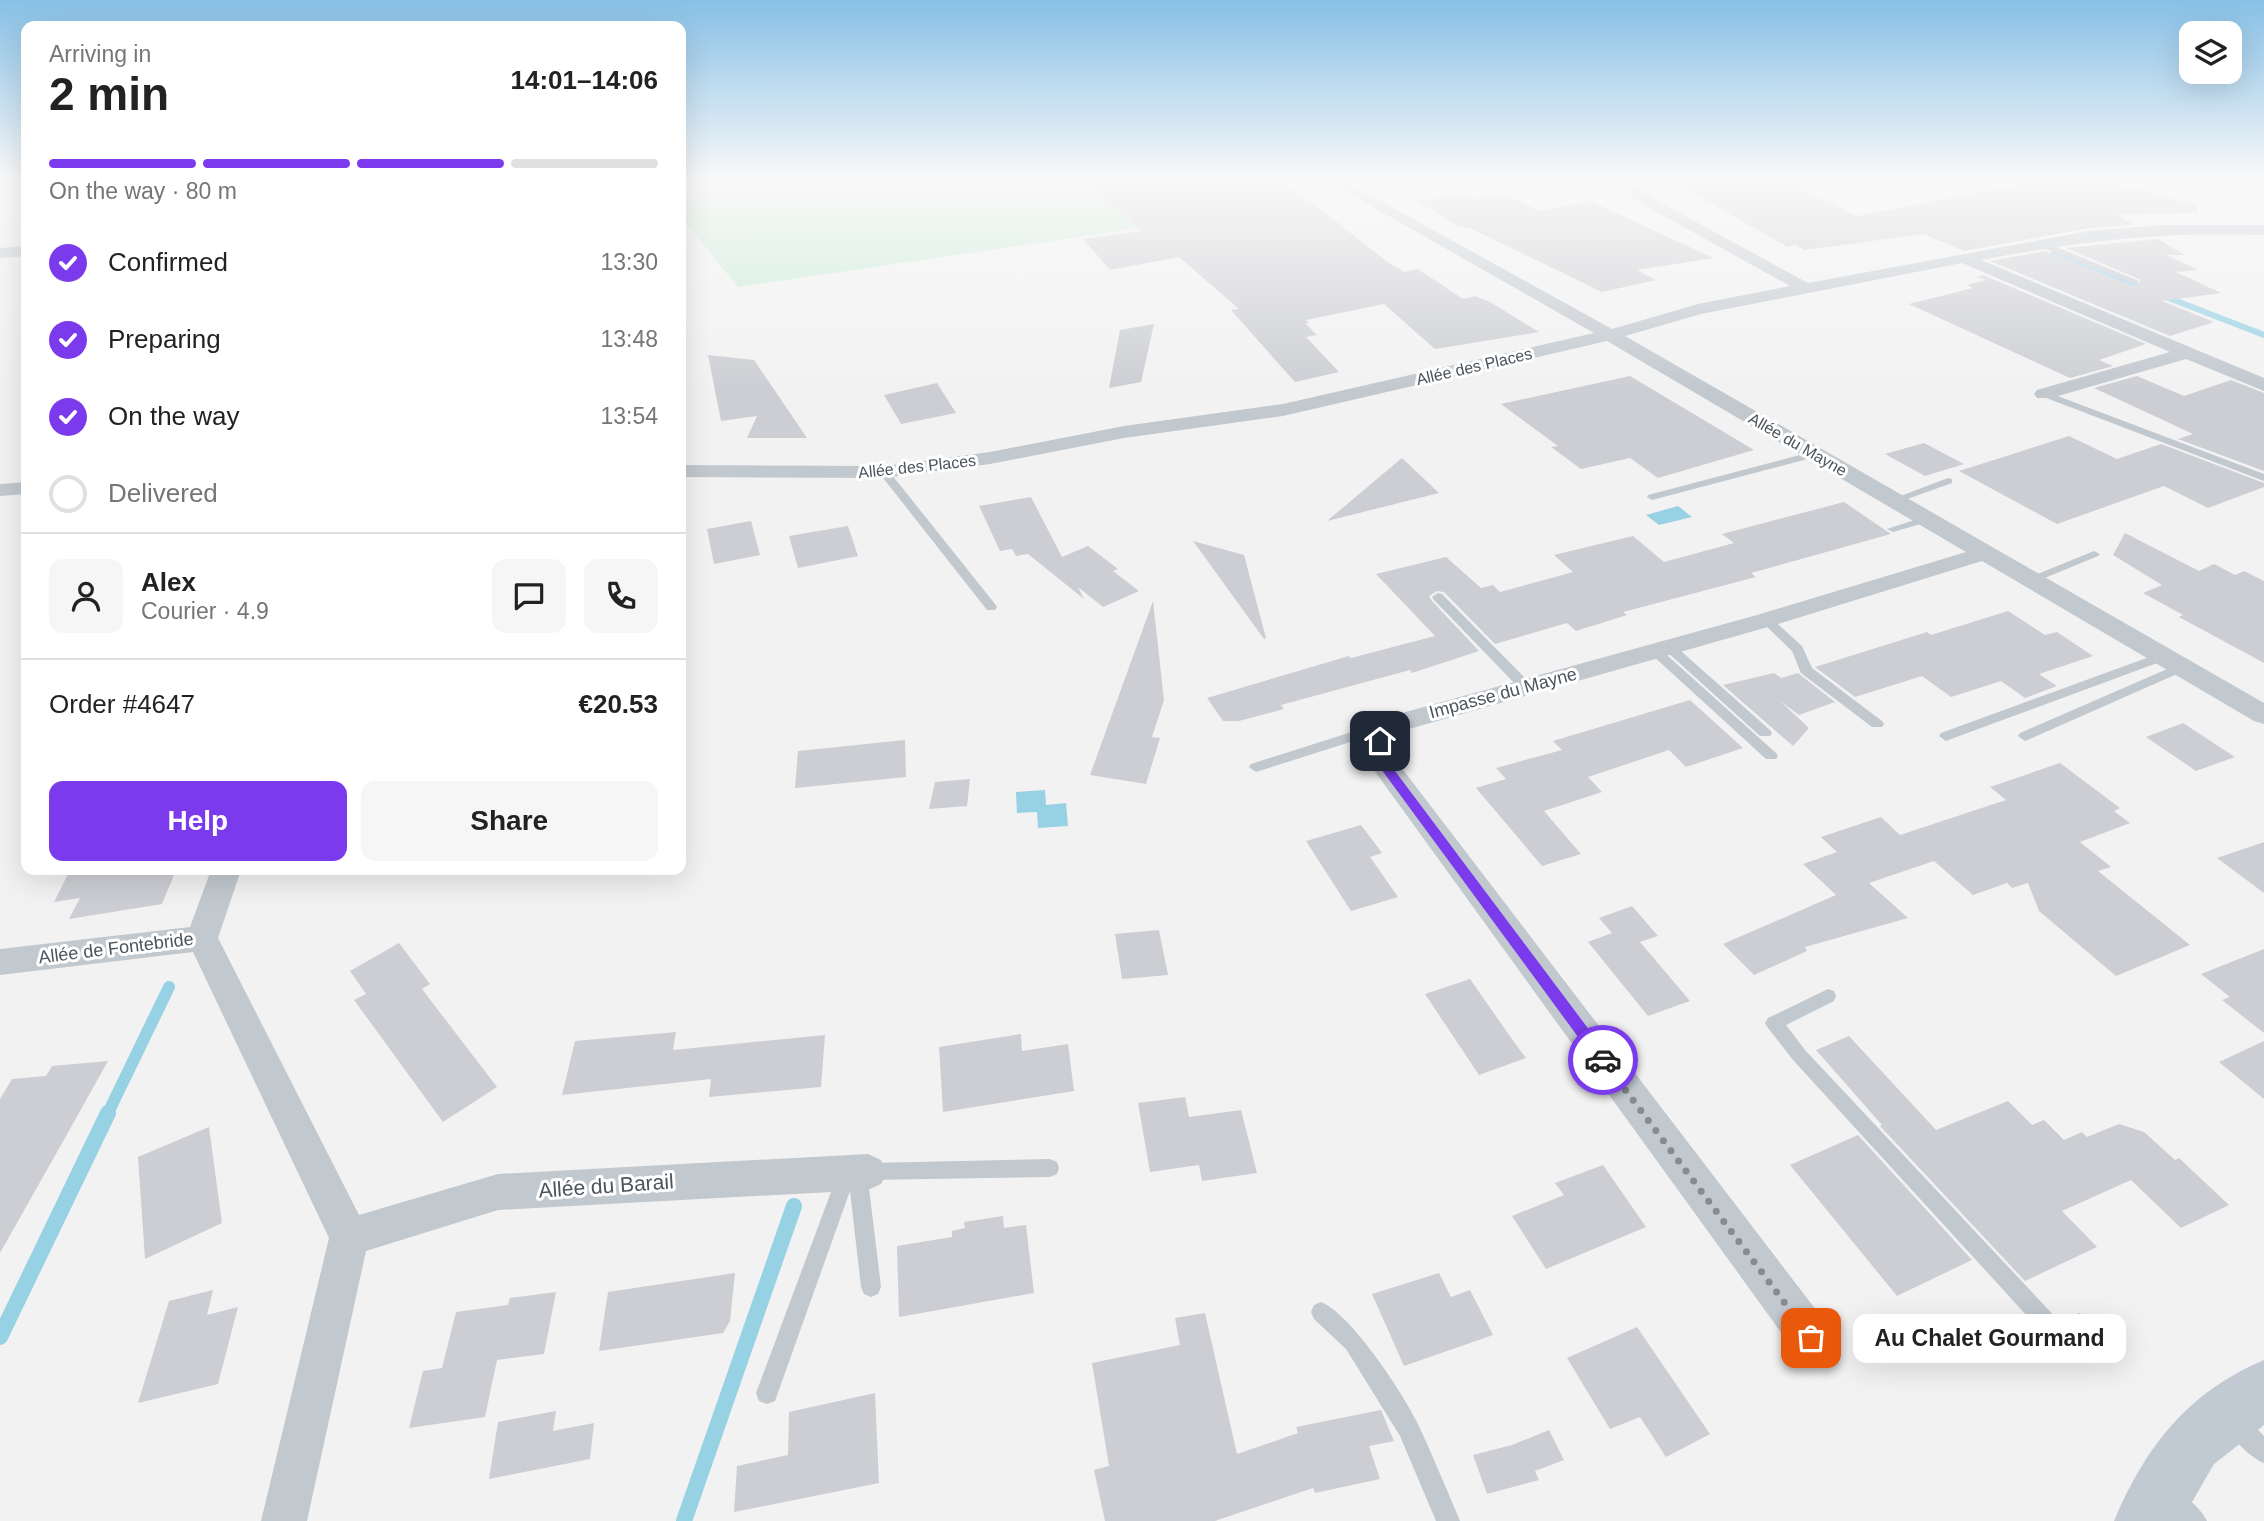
<!DOCTYPE html>
<meta charset="utf-8">
<style>
:root{--surface:#fff;--page:#f6f6f6;--text:#222;--muted:#767676;--line:#e0e0e0;--accent:#7c3aed}
body{margin:0;font-family:Arial,sans-serif;background:var(--page);color:var(--text);height:100vh;display:flex;flex-direction:column;font-size:26px;white-space:nowrap}
*{box-sizing:border-box;margin:0}
p{font-size:23px;color:var(--muted)}
.icon{flex:none;width:38px;height:38px;fill:none;stroke:currentColor;stroke-width:2;stroke-linecap:round;stroke-linejoin:round}
.map{position:relative;flex:1;overflow:hidden}
.panel{position:absolute;left:21px;top:21px;width:665px;height:854px;display:flex;flex-direction:column;background:var(--surface);border-radius:14px;box-shadow:0 7px 28px #0002}
.panel>*{flex:none}
.buttons{position:absolute;left:2179px;top:21px;display:grid;gap:14px}
.buttons a{display:grid;place-items:center;width:63px;height:63px;border-radius:14px;background:var(--surface);box-shadow:0 7px 28px #0002;font-size:35px}
.pin{position:absolute;display:grid;place-items:center;width:60px;height:60px;color:#fff;margin:-30px;border-radius:14px;box-shadow:0 4px 10px #0006}
.courier{position:absolute;display:grid;place-items:center;width:70px;height:70px;margin:-35px;border:5px solid #7c3aed;border-radius:50%;background:#fff;color:#222;box-shadow:0 2px 9px #0007}
.bubble{position:absolute;height:49px;border-radius:14px;background:var(--surface);box-shadow:0 7px 28px #0002;font-size:23px;font-weight:600;line-height:49px;text-align:center}
.overview em{font-style:normal;font-weight:600}
.overview div{display:flex;flex-direction:column-reverse}
.overview{display:flex;align-items:center;justify-content:space-between;height:119px;padding:0 28px}
h1{font-size:46px;font-weight:600;line-height:52px}
.bar{display:grid;grid-template-columns:repeat(4,1fr);gap:10px 7px;align-content:center;height:84px;padding:0 28px}
.bar i{height:9px;border-radius:5px;background:var(--line)}
.bar .on{background:var(--accent)}
.bar p{grid-column:span 4}
.line{display:flex;align-items:center;gap:18px;padding:0 28px;border-top:2px solid var(--line)}
.line div{flex:1}
.round{display:grid;place-items:center;flex:none;width:74px;height:74px;border-radius:14px;background:var(--page)}
ol{padding:0 28px;list-style:none}
li{display:flex;align-items:center;gap:21px;height:77px}
li p{margin-inline-start:auto}
li .icon{padding:7px;border-radius:50%;background:var(--accent);color:#fff;stroke-width:4}
li:last-child{color:var(--muted)}
li i{width:38px;height:38px;border:4px solid var(--line);border-radius:50%}
.button{display:flex;gap:14px;margin-top:auto;padding:14px 28px}
.button a{flex:1;height:80px;border-radius:14px;background:var(--accent);color:#fff;font-size:28px;font-weight:600;line-height:80px;text-align:center}
.button a+a{background:var(--page);color:var(--text)}
.map>svg:first-child{display:block}
.green{fill:#c5ebd6}
.water{fill:#97d1e4}
.lines{fill:none;stroke-linecap:round;stroke-linejoin:round}
.stream-far2{stroke:#97d1e4;stroke-width:6}
.stream-far1{stroke:#97d1e4;stroke-width:12}
.stream{stroke:#97d1e4;stroke-width:16}
.building{fill:#ccced3}
.lane{fill:#c1c8ce;fill-rule:evenodd}
.street{fill:#c1c8ce;fill-rule:evenodd}
.secondary{fill:#c1c9d3;fill-rule:evenodd}
.route{fill:#7c3aed}
.done{stroke:#868b91;stroke-width:7;stroke-dasharray:0 12.6}
.labels{text-anchor:middle;stroke-width:6;stroke-linejoin:round;paint-order:stroke}
.far-street-label{font-size:16px;fill:#4b545d;stroke:#fff}
.street-label{font-size:18px;fill:#4b545d;stroke:#fff}
.near-street-label{font-size:21px;fill:#4b545d;stroke:#fff}
</style>
<div class="map">
<svg width="2264" height="1521" viewBox="0 0 2264 1521">
<rect width="100%" height="100%" fill="#f3f2f2"/>
<path class="green" d="M 681,178 L 1079,178 L 1167,224 L 738,287 L 681,217 Z
M 2122,178 L 2264,178 L 2264,179 L 2155,190 Z"/>
<path class="water" d="M 1678,506 L 1692,517 L 1659,525 L 1646,515 Z
M 1045,790 L 1046,805 L 1066,803 L 1068,826 L 1038,828 L 1037,812 L 1017,813 L 1016,792 Z"/>
<g class="lines">
<path class="stream-far2" d="M 2054,253 L 2146,289
M 2161,295 L 2264,335"/>
<path class="stream-far1" d="M 107,1115 L 169,987"/>
<path class="stream" d="M 0,1337 L 108,1113
M 684,1521 L 794,1206"/>
</g>
<path class="building" d="M 1135,178 L 1280,178 L 1389,263 L 1404,272 L 1418,269 L 1463,299 L 1475,296 L 1490,302 L 1539,332 L 1435,349 L 1384,304 L 1306,320 L 1309,323 L 1305,323 L 1317,335 L 1306,337 L 1339,372 L 1295,382 L 1231,310 L 1239,309 L 1179,257 L 1110,270 L 1083,239 L 1142,231 L 1087,185 Z
M 1666,178 L 1802,178 L 1802,189 L 1857,216 L 2054,178 L 2097,178 L 2197,205 L 2197,213 L 2116,214 L 2134,225 L 2089,228 L 1964,251 L 1924,234 L 1804,250 L 1796,245 L 1788,247 Z
M 1504,193 L 1539,211 L 1591,201 L 1713,258 L 1637,270 L 1656,280 L 1602,292 L 1470,228 L 1457,226 L 1417,201 L 1462,194 L 1471,199 Z
M 2158,239 L 2185,255 L 2166,255 L 2198,270 L 2176,272 L 2221,293 L 2162,301 L 2214,322 L 2170,336 L 1990,261 L 2045,251 L 2133,286 L 2141,280 L 2066,248 Z
M 1983,275 L 2146,344 L 2099,360 L 2113,366 L 2070,378 L 1909,304 L 1973,288 L 1967,285 L 1986,280 L 1976,277 Z
M 1154,324 L 1141,382 L 1109,388 L 1120,330 Z
M 708,355 L 754,360 L 807,438 L 747,438 L 757,416 L 721,421 Z
M 1630,376 L 1754,450 L 1658,478 L 1630,458 L 1581,469 L 1551,447 L 1558,446 L 1501,404 Z
M 2137,376 L 2184,396 L 2231,380 L 2264,393 L 2264,471 L 2178,439 L 2193,434 L 2094,388 Z
M 937,383 L 956,413 L 901,424 L 884,395 Z
M 2069,436 L 2117,459 L 2161,444 L 2264,483 L 2264,487 L 2208,508 L 2164,486 L 2057,524 L 1959,471 Z
M 1924,443 L 1964,464 L 1925,476 L 1885,454 Z
M 1402,458 L 1439,493 L 1327,521 Z
M 1031,497 L 1062,557 L 1088,546 L 1118,569 L 1113,571 L 1139,591 L 1103,607 L 1078,587 L 1084,599 L 1028,554 L 1016,556 L 1012,549 L 1000,551 L 979,506 Z
M 1844,502 L 1891,534 L 1751,573 L 1756,577 L 1623,612 L 1627,615 L 1576,631 L 1567,623 L 1495,644 L 1444,592 L 1437,591 L 1429,596 L 1432,601 L 1479,651 L 1412,673 L 1410,670 L 1281,705 L 1284,709 L 1239,721 L 1223,721 L 1207,698 L 1349,656 L 1351,658 L 1435,636 L 1376,574 L 1446,557 L 1481,588 L 1493,585 L 1500,592 L 1573,572 L 1554,555 L 1633,536 L 1664,562 L 1734,543 L 1722,534 Z
M 751,521 L 760,555 L 714,564 L 707,529 Z
M 848,526 L 858,556 L 798,568 L 789,536 Z
M 2125,533 L 2199,571 L 2214,564 L 2235,575 L 2244,571 L 2264,581 L 2264,663 L 2179,617 L 2183,615 L 2143,593 L 2162,585 L 2113,555 Z
M 1193,541 L 1244,555 L 1266,638 L 1264,639 Z
M 1153,601 L 1164,700 L 1152,737 L 1160,738 L 1146,784 L 1090,775 Z
M 2008,611 L 2045,635 L 2057,632 L 2093,656 L 2039,674 L 2057,686 L 2025,698 L 2001,681 L 1951,697 L 1922,676 L 1855,697 L 1815,667 L 1927,632 L 1931,635 Z
M 1774,673 L 1781,678 L 1798,673 L 1835,702 L 1799,715 L 1780,701 L 1809,728 L 1793,746 L 1723,685 Z
M 1690,700 L 1743,748 L 1686,767 L 1669,750 L 1588,777 L 1602,792 L 1544,811 L 1581,854 L 1542,866 L 1476,788 L 1506,779 L 1496,768 L 1562,750 L 1553,741 Z
M 2183,723 L 2235,757 L 2196,771 L 2146,737 Z
M 905,740 L 906,777 L 795,788 L 798,751 Z
M 2060,763 L 2120,808 L 2114,811 L 2130,823 L 2080,842 L 2111,867 L 2098,871 L 2190,945 L 2116,976 L 2039,911 L 2028,883 L 2012,888 L 2007,883 L 1973,895 L 1934,861 L 1869,883 L 1908,918 L 1805,947 L 1807,951 L 1754,975 L 1723,944 L 1836,895 L 1803,864 L 1837,852 L 1821,837 L 1881,817 L 1900,835 L 2006,800 L 1990,787 Z
M 970,779 L 967,806 L 929,809 L 935,782 Z
M 1361,825 L 1382,853 L 1370,857 L 1398,897 L 1351,911 L 1306,841 Z
M 2264,842 L 2264,893 L 2217,858 Z
M 70,870 L 176,870 L 162,904 L 69,919 L 80,898 L 54,902 Z
M 1632,906 L 1658,936 L 1640,942 L 1690,1001 L 1648,1016 L 1588,942 L 1612,933 L 1599,918 Z
M 1159,930 L 1168,975 L 1122,979 L 1115,934 Z
M 399,943 L 430,984 L 422,989 L 497,1087 L 443,1122 L 354,1000 L 366,994 L 350,971 Z
M 2264,949 L 2264,1033 L 2222,1000 L 2230,997 L 2201,974 Z
M 1470,979 L 1514,1042 L 1526,1058 L 1479,1075 L 1425,994 Z
M 676,1032 L 673,1050 L 825,1035 L 821,1087 L 709,1097 L 711,1079 L 562,1095 L 575,1041 Z
M 1021,1034 L 1022,1051 L 1068,1044 L 1074,1091 L 943,1112 L 939,1047 Z
M 1849,1036 L 1936,1130 L 2008,1101 L 2032,1125 L 2044,1120 L 2064,1140 L 2082,1132 L 2087,1137 L 2119,1124 L 2144,1132 L 2175,1160 L 2179,1158 L 2229,1205 L 2181,1228 L 2131,1180 L 2062,1211 L 2097,1247 L 2025,1281 L 1880,1126 L 1882,1125 L 1816,1050 Z
M 2264,1041 L 2264,1099 L 2219,1062 Z
M 108,1061 L 61,1145 L 0,1253 L 0,1099 L 12,1079 L 46,1076 L 52,1066 Z
M 1185,1097 L 1189,1117 L 1241,1110 L 1257,1173 L 1202,1181 L 1199,1165 L 1150,1172 L 1138,1103 Z
M 209,1127 L 222,1223 L 145,1259 L 138,1157 Z
M 1858,1135 L 1972,1260 L 1897,1296 L 1790,1165 Z
M 1603,1165 L 1646,1227 L 1546,1269 L 1512,1216 L 1564,1195 L 1555,1183 Z
M 1003,1216 L 1004,1228 L 1026,1225 L 1034,1293 L 899,1317 L 897,1246 L 952,1237 L 952,1231 L 965,1228 L 964,1222 Z
M 735,1273 L 730,1321 L 723,1333 L 599,1351 L 608,1292 Z
M 1439,1273 L 1451,1297 L 1470,1290 L 1493,1335 L 1404,1366 L 1372,1294 Z
M 213,1290 L 207,1315 L 238,1307 L 218,1384 L 138,1403 L 169,1301 Z
M 556,1292 L 544,1354 L 497,1360 L 485,1417 L 409,1428 L 423,1371 L 442,1368 L 456,1312 L 508,1305 L 510,1298 Z
M 1205,1313 L 1237,1454 L 1298,1433 L 1296,1427 L 1381,1410 L 1394,1441 L 1369,1446 L 1380,1479 L 1315,1493 L 1313,1488 L 1215,1521 L 1105,1521 L 1094,1470 L 1109,1466 L 1092,1363 L 1180,1345 L 1175,1318 Z
M 1637,1327 L 1710,1434 L 1666,1457 L 1640,1417 L 1610,1429 L 1567,1358 Z
M 875,1393 L 879,1483 L 734,1512 L 737,1466 L 788,1455 L 789,1412 Z
M 556,1411 L 553,1431 L 594,1423 L 590,1459 L 489,1479 L 498,1422 Z
M 1549,1430 L 1564,1460 L 1535,1471 L 1539,1480 L 1487,1494 L 1473,1455 L 1512,1445 Z"/>
<g class="lines">
<path class="lane" d="M 2041,243 L 2047,243 L 2139,281 L 2132,283 L 2041,247 Z
M 2041,392 L 2047,392 L 2264,474 L 2264,481 L 2041,396 Z
M 1815,451 L 1820,454 L 1819,456 L 1652,500 L 1647,497 L 1648,495 Z
M 884,469 L 888,470 L 995,604 L 997,607 L 995,610 L 987,610 L 880,474 L 880,470 Z
M 1948,478 L 1952,479 L 1952,483 L 1899,502 L 1891,502 L 1890,500 Z
M 1927,516 L 1931,517 L 1931,521 L 1893,532 L 1887,529 Z
M 2094,551 L 2100,554 L 2098,556 L 2035,582 L 2027,582 L 2025,579 Z
M 1438,593 L 1442,594 L 1531,684 L 1533,687 L 1531,690 L 1521,690 L 1434,600 L 1432,597 Z
M 1766,616 L 1770,617 L 1802,646 L 1812,668 L 1882,721 L 1884,724 L 1882,727 L 1872,727 L 1801,673 L 1792,651 L 1760,620 Z
M 1669,643 L 1673,644 L 1770,730 L 1772,733 L 1770,736 L 1760,736 L 1665,650 L 1663,647 L 1665,644 Z
M 1655,647 L 1659,648 L 1776,753 L 1778,756 L 1776,759 L 1766,759 L 1651,654 L 1649,651 L 1651,648 Z
M 2163,652 L 2168,653 L 2169,656 L 2168,659 L 1951,739 L 1946,741 L 1939,736 L 1941,733 Z
M 2181,663 L 2187,667 L 2186,670 L 2030,739 L 2025,741 L 2018,736 L 2020,733 Z
M 1383,722 L 1390,727 L 1388,730 L 1256,772 L 1249,767 L 1251,764 Z
M 1828,989 L 1834,991 L 1836,996 L 1834,1001 L 1786,1025 L 1805,1050 L 2060,1322 L 2079,1313 L 2086,1316 L 2089,1323 L 2086,1330 L 2057,1344 L 2050,1341 L 1793,1060 L 1768,1028 L 1765,1023 L 1768,1018 Z
M 1050,1159 L 1057,1162 L 1059,1168 L 1057,1174 L 1050,1177 L 868,1180 L 881,1287 L 878,1294 L 871,1297 L 864,1294 L 861,1287 L 850,1191 L 775,1401 L 767,1404 L 759,1401 L 756,1393 L 840,1168 L 858,1164 L 863,1166 L 870,1163 Z
M 1321,1302 C 1351,1314 1402,1392 1417,1422 C 1432,1454 1446,1488 1460,1521 L 1436,1521 L 1400,1436 L 1346,1349 L 1314,1319 L 1311,1312 L 1314,1305 Z
M 2236,1412 L 2244,1415 L 2264,1436 L 2264,1463 C 2249,1457 2231,1438 2225,1423 L 2228,1415 Z
M 2172,1490 C 2185,1495 2201,1508 2207,1521 L 2178,1521 L 2164,1509 L 2161,1501 L 2164,1493 Z"/>
<path class="street" d="M 1322,178 L 1339,178 L 1612,329 L 1698,304 L 1790,286 L 1637,201 L 1616,178 L 1631,178 L 1647,195 L 1808,283 L 2089,231 L 2164,225 L 2264,225 L 2264,235 C 2165,231 2078,241 1981,260 L 2264,378 L 2264,391 L 2186,359 L 2051,398 L 2037,398 L 2034,394 L 2037,390 L 2170,352 L 1962,263 L 1701,314 L 1625,336 L 2264,703 L 2264,724 L 2254,721 L 1982,561 L 1775,625 L 1395,733 L 1391,754 L 1826,1323 L 1832,1338 L 1826,1353 L 1811,1359 L 1796,1353 L 1363,755 L 1373,721 L 1757,615 L 1966,552 L 1607,341 L 1283,416 L 1124,438 L 990,464 L 884,478 L 681,477 L 681,465 L 884,466 L 990,452 L 1124,426 L 1283,404 L 1594,333 Z
M 26,246 L 26,256 L 0,258 L 0,248 Z
M 26,482 L 26,494 L 0,496 L 0,484 Z
M 211,870 L 241,870 L 218,938 L 359,1215 L 498,1174 L 868,1154 L 881,1160 L 887,1172 L 881,1184 L 868,1190 L 498,1210 L 366,1251 L 307,1521 L 261,1521 L 329,1238 L 193,952 L 0,975 L 0,949 L 190,927 Z"/>
<path class="secondary" d="M 2264,1360 L 2264,1425 L 2214,1464 L 2181,1521 L 2114,1521 C 2145,1447 2188,1392 2264,1360 Z"/>
</g>
<linearGradient id="sky" x2="0" y2="1"><stop stop-color="#87c0e6"/><stop offset="0.46" stop-color="#faf9f9"/><stop offset="1" stop-color="#faf9f9" stop-opacity="0"/></linearGradient>
<rect width="2264" height="391" fill="url(#sky)"/>
<path class="route" d="M 1376,738 L 1384,738 L 1383,755 L 1608,1055 L 1608,1064 L 1598,1064 L 1373,758 Z"/>
<g class="lines">
<path class="done" d="M 1603,1060 L 1811,1338"/>
</g>
<g class="labels">
<g class="far-street-label">
<text transform="translate(1474 366) rotate(-13)" y="6">Allée des Places</text>
<text transform="translate(1798 444) rotate(30)" y="6">Allée du Mayne</text>
<text transform="translate(917 466) rotate(-6)" y="6">Allée des Places</text>
</g>
<g class="street-label">
<text transform="translate(1503 693) rotate(-15)" y="6">Impasse du Mayne</text>
<text transform="translate(116 948) rotate(-7)" y="6">Allée de Fontebride</text>
</g>
<g class="near-street-label">
<text transform="translate(606 1186) rotate(-4)" y="7">Allée du Barail</text>
</g>
</g>
</svg>
<div class="buttons">
<a><svg class="icon" aria-label="layers" viewBox="0 0 24 24"><path d="M12 4l9 5-9 5-9-5zM3 14l9 5 9-5"/></svg></a>
</div>
<div class="pin" style="left:1811px;top:1338px;background:#ea580c"><svg class="icon" aria-label="bag" viewBox="0 0 24 24"><path d="M5 8h14l-1 12H6zM9 8a3 3 0 0 1 6 0"/></svg></div>
<div class="pin" style="left:1380px;top:741px;background:#1f2937"><svg class="icon" aria-label="home" viewBox="0 0 24 24"><path d="M3 11l9-7 9 7M6 9v11h12V9"/></svg></div>
<div class="courier" style="left:1603px;top:1060px"><svg class="icon" aria-label="car" viewBox="0 0 24 24"><path d="M5 17H2v-5l4-1 3-4h7l3 4 3 1v5h-3M9 17h6M6 11h13"/><circle cx="7" cy="17" r="2"/><circle cx="17" cy="17" r="2"/></svg></div>
<div class="bubble" style="left:1853px;top:1314px;width:273px">Au Chalet Gourmand</div>
<section class="panel">
<div class="overview"><div><h1>2 min</h1><p>Arriving in</p></div><em>14:01–14:06</em></div>
<div class="bar"><i class="on"></i><i class="on"></i><i class="on"></i><i></i><p>On the way · 80 m</p></div>
<ol>
<li><svg class="icon" aria-label="check" viewBox="0 0 24 24"><path d="M5 12l5 5 9-10"/></svg>Confirmed<p>13:30</p></li>
<li><svg class="icon" aria-label="check" viewBox="0 0 24 24"><path d="M5 12l5 5 9-10"/></svg>Preparing<p>13:48</p></li>
<li><svg class="icon" aria-label="check" viewBox="0 0 24 24"><path d="M5 12l5 5 9-10"/></svg>On the way<p>13:54</p></li>
<li><i></i>Delivered</li>
</ol>
<div class="line" style="height:126px"><a class="round"><svg class="icon" aria-label="person" viewBox="0 0 24 24"><circle cx="12" cy="8" r="4"/><path d="M4 21q1-7 8-7t8 7"/></svg></a><div><b>Alex</b><p>Courier · 4.9</p></div><a class="round"><svg class="icon" aria-label="chat" viewBox="0 0 24 24"><path d="M4 5h16v11H9l-5 4z"/></svg></a><a class="round"><svg class="icon" aria-label="phone" viewBox="0 0 24 24"><path d="M5 4h4l2 5-3 2q2 4 5 5l2-3 5 2v4C11 20 4 13 5 4z"/></svg></a></div>
<div class="line" style="height:91px"><div>Order #4647</div><b>€20.53</b></div>
<div class="button"><a>Help</a><a>Share</a></div>
</section>
</div>
